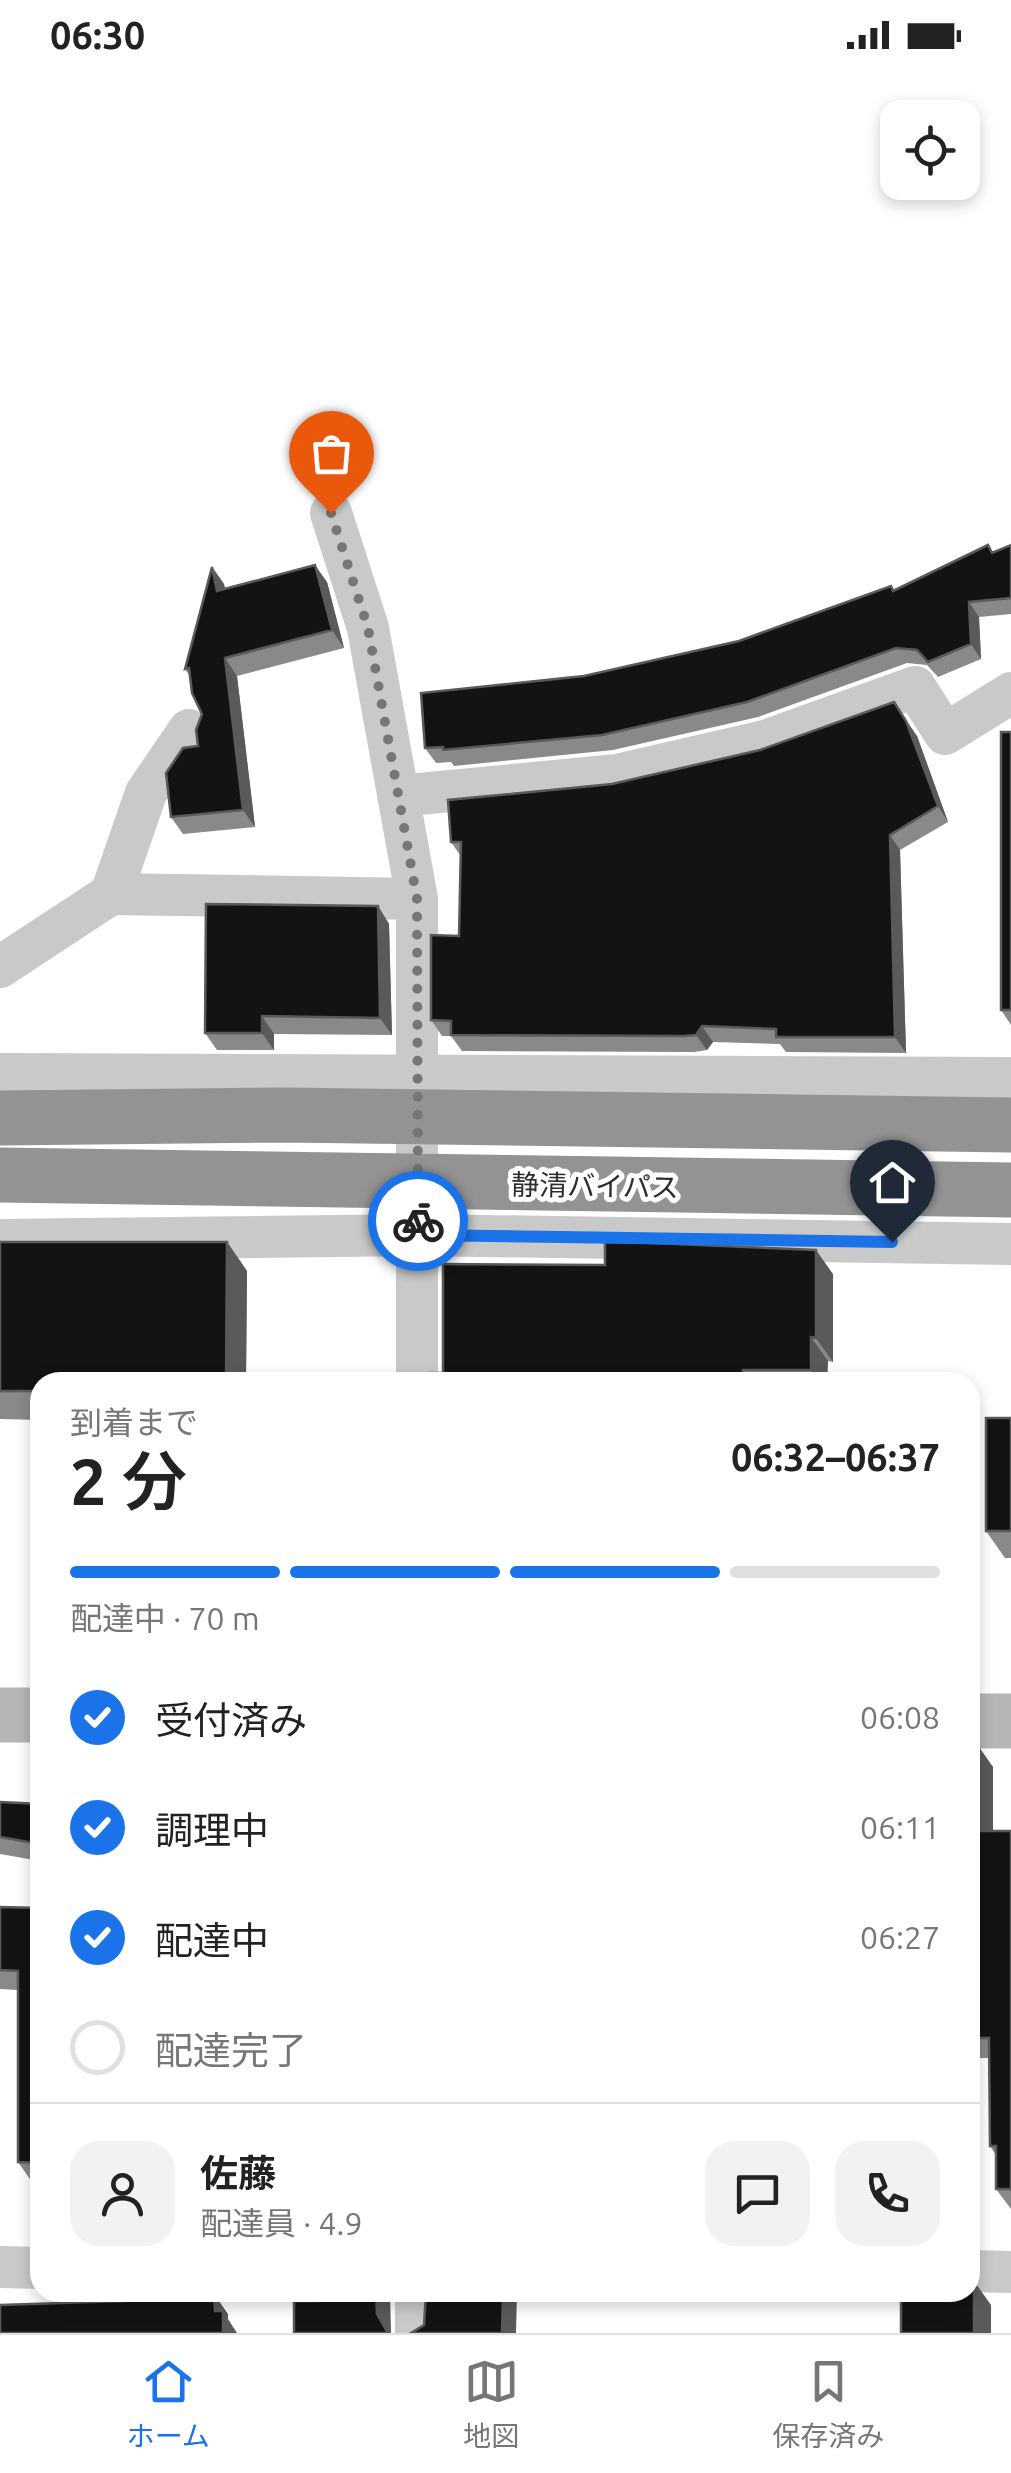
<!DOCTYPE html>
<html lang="ja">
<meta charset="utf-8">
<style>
:root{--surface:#fff;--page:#f2f2f2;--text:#222;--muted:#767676;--line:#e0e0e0;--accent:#1a73e8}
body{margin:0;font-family:Ubuntu,"Noto Sans JP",sans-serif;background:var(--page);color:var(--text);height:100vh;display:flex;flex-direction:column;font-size:38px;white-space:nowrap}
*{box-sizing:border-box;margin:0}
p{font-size:32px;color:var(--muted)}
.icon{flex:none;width:55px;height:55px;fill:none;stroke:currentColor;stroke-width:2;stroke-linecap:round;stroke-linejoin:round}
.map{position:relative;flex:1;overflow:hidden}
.sheet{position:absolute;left:30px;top:1302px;width:950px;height:930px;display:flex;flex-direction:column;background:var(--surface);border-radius:30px;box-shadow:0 5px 15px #0003}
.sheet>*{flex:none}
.fabs{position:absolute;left:880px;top:30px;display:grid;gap:20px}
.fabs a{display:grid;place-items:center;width:100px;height:100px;border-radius:20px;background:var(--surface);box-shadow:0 5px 15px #0003;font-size:50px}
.pin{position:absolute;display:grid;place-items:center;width:85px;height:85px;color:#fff;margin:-102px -42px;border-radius:50% 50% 50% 0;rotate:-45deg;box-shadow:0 0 10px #0007}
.pin .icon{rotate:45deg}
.courier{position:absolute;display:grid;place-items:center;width:100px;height:100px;margin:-50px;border:8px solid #1a73e8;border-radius:50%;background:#fff;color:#222;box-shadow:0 2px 12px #0007}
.overview em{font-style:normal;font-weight:600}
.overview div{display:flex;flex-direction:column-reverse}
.overview{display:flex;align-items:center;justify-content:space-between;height:170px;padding:0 40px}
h1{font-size:65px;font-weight:600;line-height:75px}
.bar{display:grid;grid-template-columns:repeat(4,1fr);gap:15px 10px;align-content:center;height:120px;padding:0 40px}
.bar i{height:12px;border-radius:8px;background:var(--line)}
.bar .on{background:var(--accent)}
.bar p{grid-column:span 4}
.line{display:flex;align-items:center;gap:25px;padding:0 40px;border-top:2px solid var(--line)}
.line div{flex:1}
.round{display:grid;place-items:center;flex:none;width:105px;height:105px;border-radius:30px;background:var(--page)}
ol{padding:0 40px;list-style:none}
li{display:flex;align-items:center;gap:30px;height:110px}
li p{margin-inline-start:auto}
li .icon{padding:10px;border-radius:50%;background:var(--accent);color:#fff;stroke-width:4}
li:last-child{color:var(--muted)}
li i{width:55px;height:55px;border:5px solid var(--line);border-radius:50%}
.status{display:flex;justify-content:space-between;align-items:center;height:70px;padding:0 50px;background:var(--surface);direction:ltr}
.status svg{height:28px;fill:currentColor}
.menu{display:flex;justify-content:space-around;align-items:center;height:140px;border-top:2px solid var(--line);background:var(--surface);font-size:28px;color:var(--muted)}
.menu a{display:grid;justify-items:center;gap:5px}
.menu .on{color:var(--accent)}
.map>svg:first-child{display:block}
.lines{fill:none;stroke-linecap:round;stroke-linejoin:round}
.street{stroke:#c9c9c9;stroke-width:42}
.secondary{stroke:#b6b6b6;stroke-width:55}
.highway-bridge{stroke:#939393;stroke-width:55}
.wall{fill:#898989}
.shaded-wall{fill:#5a5a5a}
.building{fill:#131313;stroke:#5a5a5a;stroke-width:2.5}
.done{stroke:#767676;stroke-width:10;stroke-dasharray:0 18}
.route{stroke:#1a73e8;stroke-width:12}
.labels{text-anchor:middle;stroke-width:10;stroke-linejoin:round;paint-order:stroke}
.street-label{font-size:28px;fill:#2c2c2c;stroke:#fff}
</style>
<div class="status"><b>06:30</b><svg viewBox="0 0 49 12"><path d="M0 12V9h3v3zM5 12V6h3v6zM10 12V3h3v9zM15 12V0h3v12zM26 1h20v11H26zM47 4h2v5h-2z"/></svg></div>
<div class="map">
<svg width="1011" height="2263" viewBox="0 0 1011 2263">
<rect width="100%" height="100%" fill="#fff"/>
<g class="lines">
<path class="street" d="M 331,443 L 368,558 L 417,829 L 417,1312
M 398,726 L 617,705 L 765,671 L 915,617 L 945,664 L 1011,623
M 111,824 L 417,829
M 0,897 L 111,824 L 146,723 L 189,660
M 0,1004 L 1011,1008
M 0,1170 L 419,1165 L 1011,1174
M 0,2197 L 40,2198
M 970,2201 L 1011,2202
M 416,2222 L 416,2263"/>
<path class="secondary" d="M 0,1645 L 40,1645
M 970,1651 L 1011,1651"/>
<path class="highway-bridge" d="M 0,1048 L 285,1045 L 1011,1055
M 0,1105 L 1011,1120"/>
</g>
<path class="wall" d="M 988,475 L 993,483 L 1011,475 L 1011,544 L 979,547 L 981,589 L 938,607 L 927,595 L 907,593 L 758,647 L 613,680 L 454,696 L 451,692 L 436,693 L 425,678 L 584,606 L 739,571 L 891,516 L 895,520 Z
M 212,497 L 224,514 L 225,519 L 327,512 L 344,578 L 237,606 L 255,757 L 183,764 L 171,747 L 198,676 L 202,644 L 190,606 L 185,599 Z
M 1011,662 L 1011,955 L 1001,940 Z
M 917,666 L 948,752 L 900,780 L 906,983 L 786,982 L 780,974 L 713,972 L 707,980 L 694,982 L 462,981 L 451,966 L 442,966 L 431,950 L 459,866 L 460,785 L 451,772 L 612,714 Z
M 378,836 L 389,854 L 392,965 L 274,964 L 274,980 L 217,980 L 205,963 Z
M 0,1172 L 227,1172 L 247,1201 L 246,1312 L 40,1312 L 40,1350 L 0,1349 Z
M 833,1204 L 833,1292 L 828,1291 L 827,1312 L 430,1312 L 443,1303 Z
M 1011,1348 L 1011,1488 L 1005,1488 L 986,1461 Z
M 970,1677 L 993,1697 L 993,1761 L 1011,1761 L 1011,2139 L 996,2119 L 996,2085 L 990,2076 L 989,1988 L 970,1988 Z
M 0,1732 L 40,1734 L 40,1791 L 0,1784 Z
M 0,1837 L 40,1838 L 40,2112 L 32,2112 L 18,2092 L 18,1920 L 0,1919 Z"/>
<path class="shaded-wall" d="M 315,495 L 327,512 L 344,578 L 332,560 Z
M 212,497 L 224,514 L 229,538 L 217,521 Z
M 969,532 L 979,547 L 981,589 L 971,574 Z
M 225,588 L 237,606 L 255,757 L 243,740 Z
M 894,632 L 917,666 L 948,752 L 938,736 Z
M 890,765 L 900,780 L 906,983 L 895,967 Z
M 378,836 L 389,854 L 392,965 L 380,948 Z
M 262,946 L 274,964 L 274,980 L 262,963 Z
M 702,956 L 713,972 L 707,980 L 696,965 Z
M 227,1172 L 247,1201 L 246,1312 L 226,1312 Z
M 816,1180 L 833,1204 L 833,1292 L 816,1268 Z
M 811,1267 L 828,1291 L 827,1312 L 819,1312 L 811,1300 Z
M 743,1300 L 752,1312 L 743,1312 Z
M 979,1677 L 993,1697 L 993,1781 L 979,1761 Z
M 974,2211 L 991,2235 L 991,2263 L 974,2263 Z
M 376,2222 L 390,2222 L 391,2263 L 388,2263 L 377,2244 Z
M 503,2222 L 517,2222 L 516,2263 L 502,2263 Z
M 214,2224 L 228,2244 L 228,2249 L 237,2263 L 223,2263 L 215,2241 Z"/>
<path class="building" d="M 988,475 L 992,483 L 1011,475 L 1011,528 L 969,532 L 971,574 L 928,592 L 917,580 L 896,578 L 747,632 L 602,665 L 443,680 L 443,677 L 425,678 L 421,623 L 584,606 L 739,571 L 891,516 L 893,521 Z
M 315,495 L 332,560 L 225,588 L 243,740 L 171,747 L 166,703 L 183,678 L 198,676 L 196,660 L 202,644 L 192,623 L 189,598 L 185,599 L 212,497 L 217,521 Z
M 894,632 L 906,651 L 938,736 L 890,765 L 895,967 L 776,967 L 776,959 L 702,956 L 696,965 L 683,966 L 451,965 L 451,951 L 431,950 L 431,865 L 459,866 L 461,772 L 451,772 L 448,730 L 612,714 L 760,680 Z
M 1001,662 L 1011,662 L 1011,940 L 1001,940 Z
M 206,834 L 378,836 L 380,948 L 262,946 L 262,963 L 205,963 Z
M 605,1171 L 816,1180 L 816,1268 L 811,1267 L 811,1300 L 743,1300 L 743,1312 L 430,1312 L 430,1303 L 443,1303 L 443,1194 L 605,1195 Z
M 0,1172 L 227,1172 L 226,1312 L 40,1312 L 40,1321 L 0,1321 Z
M 986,1348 L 1011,1348 L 1011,1461 L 986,1461 Z
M 970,1677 L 979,1677 L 979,1761 L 1011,1761 L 1011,2119 L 996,2119 L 996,2076 L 990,2076 L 989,1968 L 970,1968 Z
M 0,1732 L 40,1734 L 40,1774 L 0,1767 Z
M 0,1837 L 40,1838 L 40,2093 L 18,2092 L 18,1901 L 0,1900 Z
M 970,2211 L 974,2211 L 974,2263 L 901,2263 L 901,2222 L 970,2222 Z
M 129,2222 L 214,2224 L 215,2241 L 223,2241 L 223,2263 L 0,2263 L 0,2235 L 123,2231 Z
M 319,2222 L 376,2222 L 377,2244 L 388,2263 L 294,2263 L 294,2231 L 318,2231 Z
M 426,2222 L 503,2222 L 502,2263 L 411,2263 L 424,2255 Z"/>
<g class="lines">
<path class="done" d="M 331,443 L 368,558 L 417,829 L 418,1151"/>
<path class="route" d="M 418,1151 L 419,1165 L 892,1172"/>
</g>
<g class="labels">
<g class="street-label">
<text transform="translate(595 1116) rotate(1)" y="10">静清バイパス</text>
</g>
</g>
</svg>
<div class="fabs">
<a><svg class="icon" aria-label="locate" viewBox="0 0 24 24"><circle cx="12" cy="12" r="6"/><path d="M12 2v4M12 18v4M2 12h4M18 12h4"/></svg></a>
</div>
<div class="pin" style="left:331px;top:443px;background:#ea580c"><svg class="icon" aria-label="bag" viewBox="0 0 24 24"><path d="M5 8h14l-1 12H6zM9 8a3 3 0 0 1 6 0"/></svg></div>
<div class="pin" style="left:892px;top:1172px;background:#1f2937"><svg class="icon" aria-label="home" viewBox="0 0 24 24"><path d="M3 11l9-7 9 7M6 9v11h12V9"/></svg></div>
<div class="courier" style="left:418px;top:1151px"><svg class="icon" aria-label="bike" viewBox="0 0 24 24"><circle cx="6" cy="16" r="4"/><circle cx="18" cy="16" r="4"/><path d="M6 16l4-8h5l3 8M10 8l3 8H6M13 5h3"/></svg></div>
<section class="sheet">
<div class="overview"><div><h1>2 分</h1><p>到着まで</p></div><em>06:32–06:37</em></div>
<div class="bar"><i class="on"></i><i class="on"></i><i class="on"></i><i></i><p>配達中 · 70 m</p></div>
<ol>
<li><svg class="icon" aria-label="check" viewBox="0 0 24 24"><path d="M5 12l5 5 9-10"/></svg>受付済み<p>06:08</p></li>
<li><svg class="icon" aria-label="check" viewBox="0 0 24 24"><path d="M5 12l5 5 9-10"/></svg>調理中<p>06:11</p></li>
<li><svg class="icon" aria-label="check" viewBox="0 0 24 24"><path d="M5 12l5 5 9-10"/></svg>配達中<p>06:27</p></li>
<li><i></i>配達完了</li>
</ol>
<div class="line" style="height:180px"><a class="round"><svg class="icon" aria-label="person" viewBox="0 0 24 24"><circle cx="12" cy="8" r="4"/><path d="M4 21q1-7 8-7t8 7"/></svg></a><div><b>佐藤</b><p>配達員 · 4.9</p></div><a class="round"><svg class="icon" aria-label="chat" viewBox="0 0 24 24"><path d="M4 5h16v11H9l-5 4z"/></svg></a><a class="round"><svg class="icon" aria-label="phone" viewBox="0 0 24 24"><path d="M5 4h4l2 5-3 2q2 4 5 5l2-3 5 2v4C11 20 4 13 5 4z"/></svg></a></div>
</section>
</div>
<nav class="menu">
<a class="on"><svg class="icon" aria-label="home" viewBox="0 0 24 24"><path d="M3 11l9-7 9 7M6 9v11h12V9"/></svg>ホーム</a>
<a><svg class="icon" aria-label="map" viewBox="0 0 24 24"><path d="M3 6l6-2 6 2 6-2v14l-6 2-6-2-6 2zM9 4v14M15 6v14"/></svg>地図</a>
<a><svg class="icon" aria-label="saved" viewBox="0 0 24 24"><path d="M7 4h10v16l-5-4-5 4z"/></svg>保存済み</a>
</nav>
